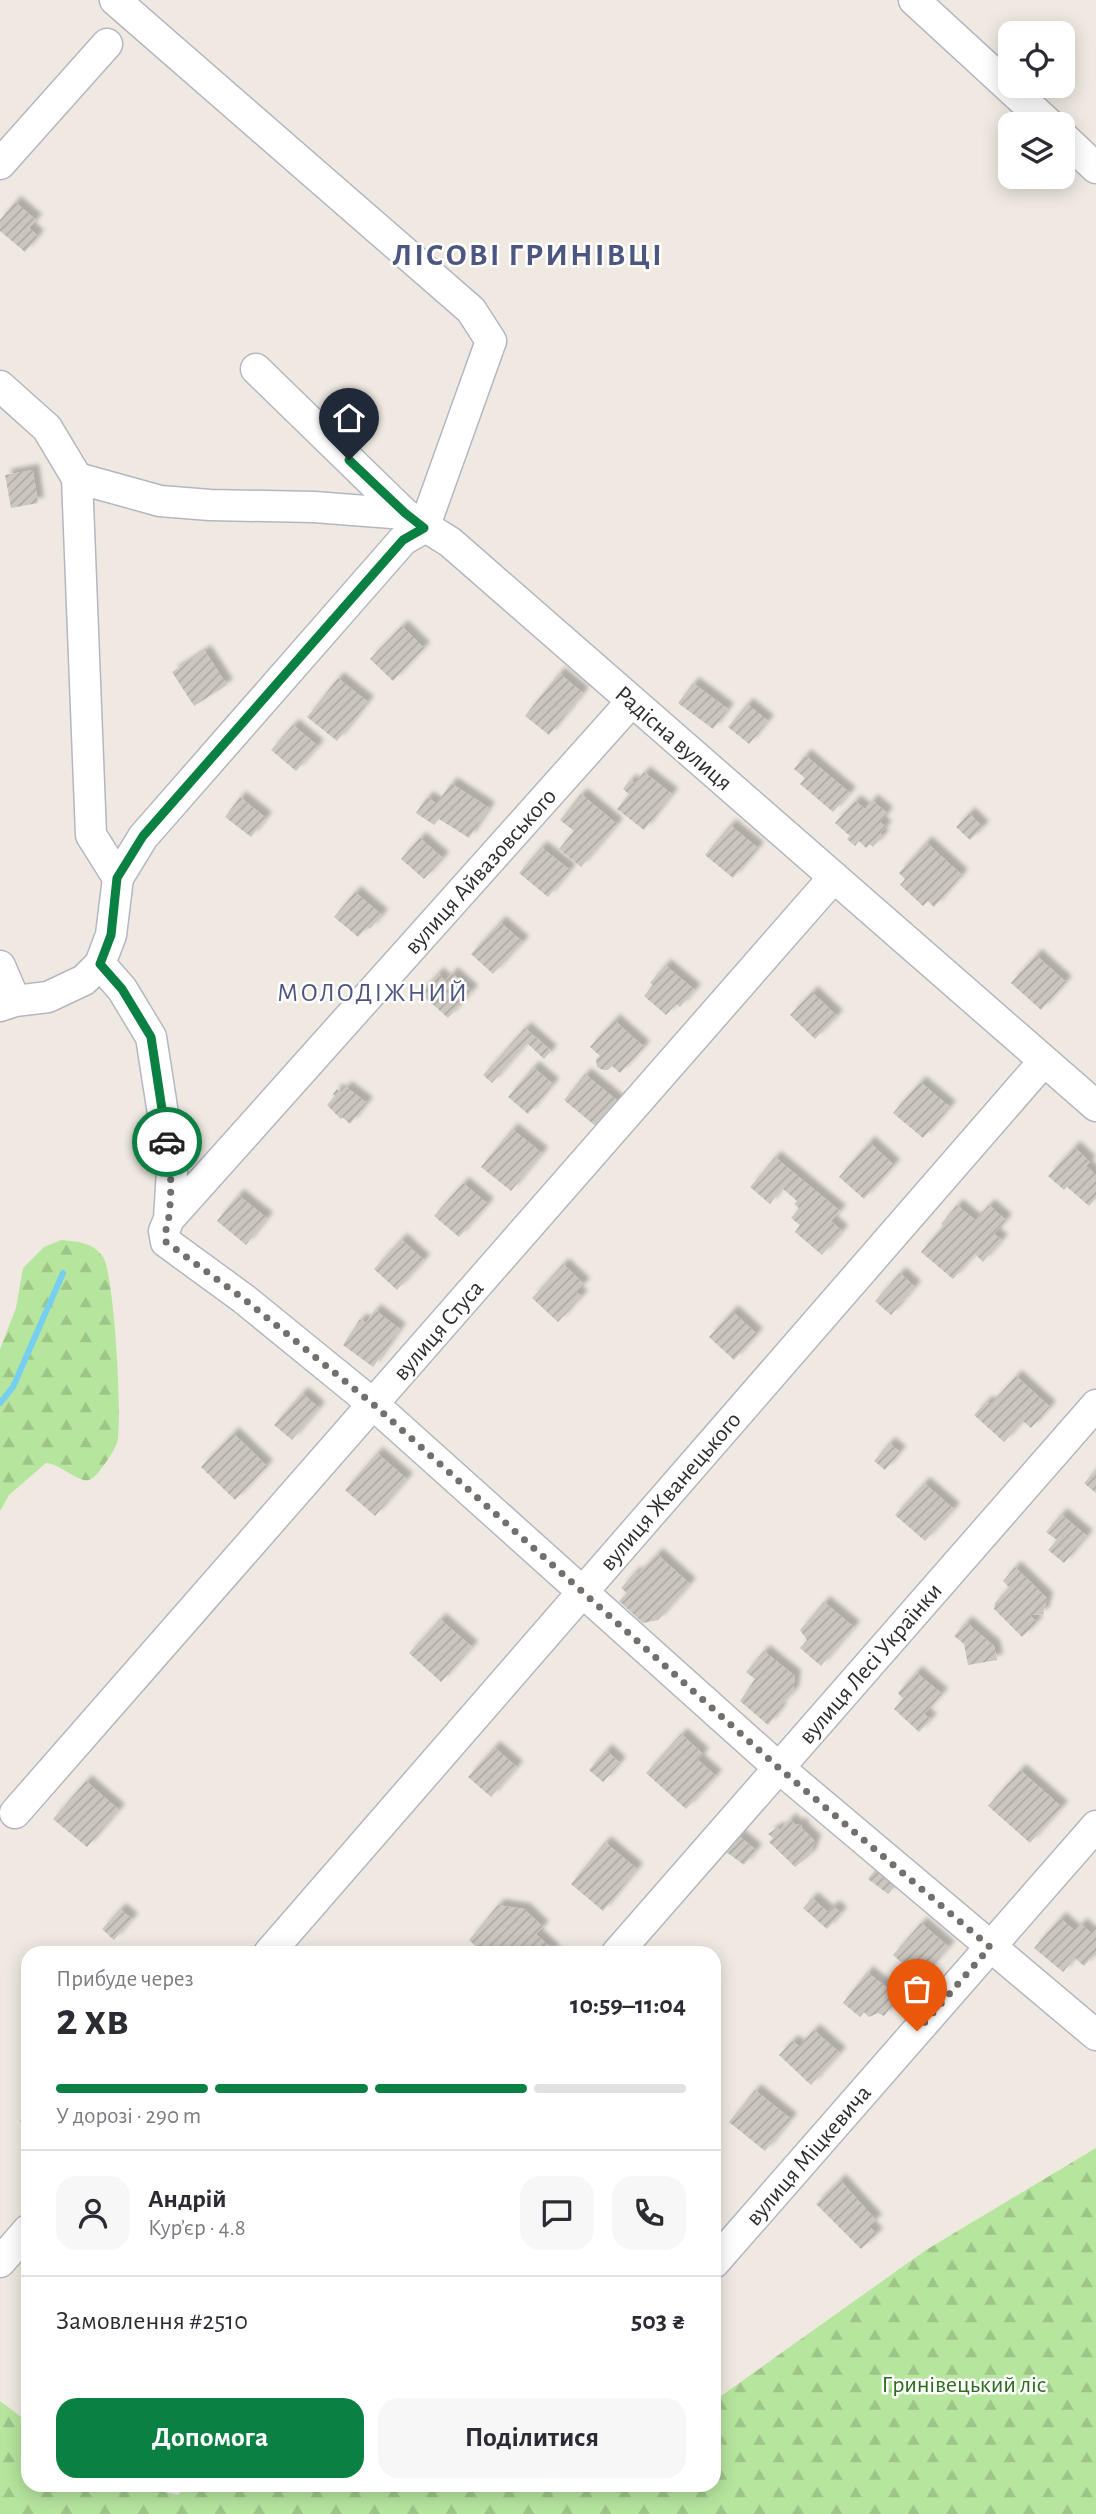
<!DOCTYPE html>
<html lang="uk">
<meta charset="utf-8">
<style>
:root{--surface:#fff;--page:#f7f7f7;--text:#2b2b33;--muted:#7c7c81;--line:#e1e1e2;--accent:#0b8043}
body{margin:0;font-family:"Alegreya Sans",sans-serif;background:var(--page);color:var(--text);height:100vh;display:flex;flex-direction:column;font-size:26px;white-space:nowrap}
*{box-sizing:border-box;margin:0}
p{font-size:23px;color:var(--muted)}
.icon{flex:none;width:38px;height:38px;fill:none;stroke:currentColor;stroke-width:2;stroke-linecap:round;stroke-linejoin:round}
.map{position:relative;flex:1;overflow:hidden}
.sheet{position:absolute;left:21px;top:1946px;width:700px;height:546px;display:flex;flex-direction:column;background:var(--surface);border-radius:21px;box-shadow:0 4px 18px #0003}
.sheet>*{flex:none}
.controls{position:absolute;left:998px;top:21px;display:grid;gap:14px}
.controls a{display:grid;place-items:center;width:77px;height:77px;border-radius:14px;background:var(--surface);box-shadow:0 4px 18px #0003;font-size:35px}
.pin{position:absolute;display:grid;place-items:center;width:60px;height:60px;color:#fff;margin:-72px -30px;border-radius:50% 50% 50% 0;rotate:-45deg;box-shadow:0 0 7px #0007}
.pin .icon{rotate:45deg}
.courier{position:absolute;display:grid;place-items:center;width:70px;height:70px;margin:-35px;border:5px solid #0b8043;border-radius:50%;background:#fff;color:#222;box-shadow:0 2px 9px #0007}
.overview em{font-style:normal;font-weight:700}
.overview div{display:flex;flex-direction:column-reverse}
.overview{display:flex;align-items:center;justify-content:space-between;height:119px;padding:0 35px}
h1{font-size:46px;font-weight:700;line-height:52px}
.bar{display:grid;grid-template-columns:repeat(4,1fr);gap:10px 7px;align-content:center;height:84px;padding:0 35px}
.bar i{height:9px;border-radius:5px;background:var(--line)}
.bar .selected{background:var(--accent)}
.bar p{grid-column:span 4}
.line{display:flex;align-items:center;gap:18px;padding:0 35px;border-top:2px solid var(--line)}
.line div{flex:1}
.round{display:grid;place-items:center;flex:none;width:74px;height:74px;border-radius:21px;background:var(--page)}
.action{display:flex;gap:14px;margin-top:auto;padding:14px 35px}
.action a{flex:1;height:80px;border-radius:21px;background:var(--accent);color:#fff;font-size:28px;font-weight:700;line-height:80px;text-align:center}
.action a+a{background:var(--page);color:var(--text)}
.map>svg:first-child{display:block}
.forest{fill:url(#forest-firs)}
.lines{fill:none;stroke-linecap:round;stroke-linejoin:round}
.stream{stroke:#75cff0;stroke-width:6}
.building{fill:url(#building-hatch);filter:url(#shadow)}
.minor-casing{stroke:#b4b7c1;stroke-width:33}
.minor{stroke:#fff;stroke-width:30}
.done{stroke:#726f6d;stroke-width:7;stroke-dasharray:0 12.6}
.route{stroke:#0b8043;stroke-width:9}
.labels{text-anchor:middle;stroke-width:5;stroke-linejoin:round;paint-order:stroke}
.street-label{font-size:24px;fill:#2e2e2e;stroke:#fff}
.park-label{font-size:24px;fill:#2c6e1b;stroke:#fff}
.neighbourhood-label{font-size:26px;letter-spacing:2px;fill:#4d5680;stroke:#fff}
.district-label{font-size:32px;font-weight:bold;letter-spacing:2px;fill:#4d5680;stroke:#fff}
</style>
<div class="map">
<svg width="1096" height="2514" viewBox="0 0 1096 2514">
<defs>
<pattern id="forest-firs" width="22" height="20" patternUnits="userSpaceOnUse" patternTransform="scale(1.75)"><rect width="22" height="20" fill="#b6e59e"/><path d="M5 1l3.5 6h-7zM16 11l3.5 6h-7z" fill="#9dc588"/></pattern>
<pattern id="building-hatch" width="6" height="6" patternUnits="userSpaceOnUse" patternTransform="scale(1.75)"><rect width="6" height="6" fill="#cbc7bf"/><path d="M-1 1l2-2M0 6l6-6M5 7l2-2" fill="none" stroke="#afaba4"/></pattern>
<filter id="shadow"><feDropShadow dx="6" dy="-6" stdDeviation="2" flood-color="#0004"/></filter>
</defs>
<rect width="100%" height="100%" fill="#efe9e1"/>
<path class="forest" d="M 61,1240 C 79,1242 92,1242 103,1257 C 114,1272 123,1425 117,1443 C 114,1451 97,1478 89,1480 C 78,1483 61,1464 46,1463 L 9,1495 L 0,1511 L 0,1349 L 16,1308 L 23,1268 L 44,1247 Z
M 1096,2148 L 1096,2514 L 0,2514 L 0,2401 L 28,2422 L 28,2485 L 133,2485 L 178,2495 L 188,2485 L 714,2485 L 714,2401 L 926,2250 Z"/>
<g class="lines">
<path class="stream" d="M 0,1403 L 13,1387 L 63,1273"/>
</g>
<path class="building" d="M 15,202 L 36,220 L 29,228 L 38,236 L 25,252 L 0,231 L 0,220 Z
M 33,470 L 38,503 L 11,508 L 5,475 Z
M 402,626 L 424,648 L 393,681 L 370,659 Z
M 205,651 L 227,685 L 194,706 L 172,672 Z
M 559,673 L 583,693 L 549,735 L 525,716 Z
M 338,678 L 368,702 L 337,741 L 307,717 Z
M 693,683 L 728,709 L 713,729 L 678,703 Z
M 747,704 L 768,721 L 749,744 L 728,727 Z
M 293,725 L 318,746 L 296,771 L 271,750 Z
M 805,755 L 850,793 L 833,812 L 800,784 L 805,778 L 794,769 Z
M 644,772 L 672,794 L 644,830 L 617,809 L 629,794 L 623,789 L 630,780 L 635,784 Z
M 451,783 L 489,808 L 469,838 L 439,819 L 434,825 L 416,813 L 427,797 L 437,804 Z
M 581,794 L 617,824 L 581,867 L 559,849 L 574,831 L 560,820 Z
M 240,797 L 266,818 L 251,837 L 225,817 Z
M 872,800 L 887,813 L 880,822 L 886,827 L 880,833 L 883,836 L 873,847 L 870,844 L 866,848 L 859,841 L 855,846 L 847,839 L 850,836 L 835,823 L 855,801 L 865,809 Z
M 969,813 L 983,827 L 970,840 L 956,827 Z
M 730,825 L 758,848 L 733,878 L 705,855 Z
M 420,838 L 443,858 L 424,879 L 401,859 Z
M 926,842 L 962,875 L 934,907 L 928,901 L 923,906 L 900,885 L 905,879 L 899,873 Z
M 541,847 L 570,870 L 548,897 L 519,873 Z
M 355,892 L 382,915 L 370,929 L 367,927 L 358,937 L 334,917 Z
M 500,922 L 523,942 L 493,974 L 471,954 Z
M 1036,955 L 1066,982 L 1041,1010 L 1011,983 Z
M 665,965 L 695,990 L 680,1007 L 676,1004 L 666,1015 L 644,996 L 653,985 L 650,983 Z
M 438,973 L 445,981 L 452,973 L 472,991 L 448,1018 L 420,993 Z
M 812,992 L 837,1016 L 815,1039 L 790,1015 Z
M 614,1020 L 644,1047 L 620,1073 L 612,1066 L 608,1070 L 603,1070 L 597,1067 L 596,1059 L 600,1056 L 590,1047 Z
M 525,1028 L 551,1051 L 544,1059 L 527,1043 L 492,1083 L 483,1075 Z
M 533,1067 L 553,1084 L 528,1114 L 508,1097 Z
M 585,1074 L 619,1102 L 598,1128 L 564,1100 Z
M 920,1082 L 950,1107 L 923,1138 L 893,1113 Z
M 346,1087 L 367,1103 L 350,1124 L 342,1117 L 341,1119 L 327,1105 L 335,1096 L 333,1094 L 337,1089 L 341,1093 Z
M 512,1129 L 542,1153 L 511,1191 L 481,1167 Z
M 869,1142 L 894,1165 L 864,1199 L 839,1177 Z
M 1074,1147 L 1090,1162 L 1086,1166 L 1096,1175 L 1096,1198 L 1089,1206 L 1067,1187 L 1064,1190 L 1048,1176 Z
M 775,1157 L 840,1211 L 831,1221 L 842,1231 L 822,1255 L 795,1232 L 800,1225 L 791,1218 L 799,1208 L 794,1204 L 797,1201 L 782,1188 L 770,1204 L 750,1187 Z
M 463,1183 L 488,1204 L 459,1237 L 434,1216 Z
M 238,1195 L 267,1218 L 246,1245 L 217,1221 Z
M 957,1205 L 975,1220 L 989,1205 L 1006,1220 L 994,1234 L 1002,1240 L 983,1262 L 975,1254 L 953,1279 L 921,1252 L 943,1226 L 941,1224 Z
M 401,1239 L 424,1260 L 397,1290 L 374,1269 Z
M 563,1264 L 584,1284 L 576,1292 L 582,1296 L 558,1322 L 532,1298 Z
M 900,1273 L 915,1287 L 891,1315 L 875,1301 Z
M 375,1310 L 400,1329 L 373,1367 L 343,1345 L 360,1319 L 366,1323 Z
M 732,1311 L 757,1334 L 734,1360 L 709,1337 Z
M 1016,1376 L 1050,1407 L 1031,1428 L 1023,1421 L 1004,1442 L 974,1415 L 986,1402 L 991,1404 Z
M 302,1393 L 319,1408 L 292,1440 L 274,1425 Z
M 233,1433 L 267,1466 L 235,1500 L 201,1467 Z
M 889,1443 L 900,1452 L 885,1470 L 874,1461 Z
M 377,1453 L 407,1479 L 375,1516 L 345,1490 Z
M 1096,1470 L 1096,1493 L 1084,1483 Z
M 924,1483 L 954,1509 L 925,1541 L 895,1515 Z
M 1061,1514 L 1087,1536 L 1064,1563 L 1048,1550 L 1057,1540 L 1046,1532 Z
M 657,1554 L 690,1584 L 658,1620 L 643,1623 L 619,1601 L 627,1593 L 621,1588 L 635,1572 L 637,1575 Z
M 1015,1567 L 1047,1598 L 1043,1614 L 1030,1615 L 1037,1622 L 1022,1637 L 994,1609 L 995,1603 L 1009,1587 L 1003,1581 Z
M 824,1602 L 854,1627 L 821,1666 L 800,1648 L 807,1640 L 800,1630 Z
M 440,1619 L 472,1647 L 441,1682 L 409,1653 Z
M 966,1622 L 994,1646 L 997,1660 L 968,1665 L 964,1644 L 954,1636 Z
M 764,1651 L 795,1676 L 793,1692 L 779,1707 L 780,1710 L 768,1725 L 740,1701 L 755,1679 L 746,1672 Z
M 916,1672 L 942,1694 L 924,1714 L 931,1719 L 919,1732 L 894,1709 L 903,1699 L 898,1693 Z
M 681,1734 L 703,1754 L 698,1760 L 716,1776 L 686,1809 L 646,1773 Z
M 494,1747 L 517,1767 L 491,1797 L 468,1777 Z
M 606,1750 L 620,1763 L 603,1782 L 589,1770 Z
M 1020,1770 L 1062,1807 L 1030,1843 L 988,1806 Z
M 86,1781 L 119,1810 L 87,1847 L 53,1819 Z
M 790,1819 L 796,1825 L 802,1824 L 802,1828 L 815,1841 L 810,1855 L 795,1867 L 769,1842 L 773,1838 L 768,1834 L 777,1828 L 780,1830 Z
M 738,1835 L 756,1850 L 744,1865 L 725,1851 Z
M 605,1842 L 637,1869 L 603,1911 L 571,1884 Z
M 875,1870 L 895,1886 L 888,1894 L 868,1879 Z
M 812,1898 L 828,1912 L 833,1906 L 841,1913 L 827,1929 L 803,1908 Z
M 498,1905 L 524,1909 L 543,1927 L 536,1934 L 556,1953 L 483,1953 L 469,1940 Z
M 120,1909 L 132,1919 L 114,1940 L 102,1929 Z
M 1060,1918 L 1075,1931 L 1081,1924 L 1092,1934 L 1096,1929 L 1096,1956 L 1094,1955 L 1084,1966 L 1075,1958 L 1063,1972 L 1034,1948 Z
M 921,1923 L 949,1947 L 920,1979 L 893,1955 Z
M 867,1972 L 899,1997 L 884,2016 L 878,2013 L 869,2017 L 864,2012 L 860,2017 L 843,2003 Z
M 814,2030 L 840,2053 L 811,2085 L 779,2055 L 792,2041 L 799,2046 Z
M 755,2090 L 791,2119 L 765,2151 L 729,2122 Z
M 28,2110 L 28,2127 L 20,2121 Z
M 840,2180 L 876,2220 L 869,2226 L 877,2234 L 861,2249 L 816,2204 Z"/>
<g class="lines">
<g class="minor-casing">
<path id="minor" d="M 914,0 L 1049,124
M 1062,136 L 1096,168
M 0,164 L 107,44
M 256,369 L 405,514 L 450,542 L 1096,1106
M 0,386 L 47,428 L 77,478 L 91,835 L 118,878
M 77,478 L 160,501 L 210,505 L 314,507 L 405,514
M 632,701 L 169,1219 L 164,1231 L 166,1242 L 244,1299 L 373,1404 L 779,1768 L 1096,2035
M 100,964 L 122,989 L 151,1037 L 172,1171 L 169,1219
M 0,966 L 15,1001
M 0,1006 L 15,1001 L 48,997 L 84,980 L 100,964 L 111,935 L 118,878 L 143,837 L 403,540 L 424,528 L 491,341 L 471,310 L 115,0
M 15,1813 L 834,877
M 269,1953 L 1044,1061
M 617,1953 L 1096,1405
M 0,2262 L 28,2230
M 714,2263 L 1096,1826"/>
</g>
<use href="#minor" class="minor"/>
</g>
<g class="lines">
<path class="done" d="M 167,1142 C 171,1167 172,1190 169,1215 C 168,1227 164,1229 166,1242 L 244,1299 L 373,1404 L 779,1768 L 990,1947 L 917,2031"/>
<path class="route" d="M 167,1142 L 151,1037 L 122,989 L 100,964 L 111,935 L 117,878 L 143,836 L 403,540 L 424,528 L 405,513 L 349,460"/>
</g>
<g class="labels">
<g class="street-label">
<text transform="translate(674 738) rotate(41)" y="8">Радісна вулиця</text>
<text transform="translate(480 871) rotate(-48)" y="8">вулиця Айвазовського</text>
<text transform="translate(438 1330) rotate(-49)" y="8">вулиця Стуса</text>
<text transform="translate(670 1491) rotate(-49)" y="8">вулиця Жванецького</text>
<text transform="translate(870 1663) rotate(-49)" y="8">вулиця Лесі Українки</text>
<text transform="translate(808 2155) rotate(-49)" y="8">вулиця Міцкевича</text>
</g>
<g class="park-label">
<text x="964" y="2392">Гринівецький ліс</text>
</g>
<g class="neighbourhood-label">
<text x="373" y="1001">МОЛОДІЖНИЙ</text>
</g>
<g class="district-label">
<text x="528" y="265">ЛІСОВІ ГРИНІВЦІ</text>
</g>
</g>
</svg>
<div class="controls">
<a><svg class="icon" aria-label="locate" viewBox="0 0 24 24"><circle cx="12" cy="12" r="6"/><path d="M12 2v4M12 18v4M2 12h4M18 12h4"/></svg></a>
<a><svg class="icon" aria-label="layers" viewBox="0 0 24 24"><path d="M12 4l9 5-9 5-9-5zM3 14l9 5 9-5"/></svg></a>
</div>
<div class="pin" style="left:917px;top:2031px;background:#ea580c"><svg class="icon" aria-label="bag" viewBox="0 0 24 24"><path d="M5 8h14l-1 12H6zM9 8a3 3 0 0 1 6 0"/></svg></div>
<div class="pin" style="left:349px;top:460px;background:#1f2937"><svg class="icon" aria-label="home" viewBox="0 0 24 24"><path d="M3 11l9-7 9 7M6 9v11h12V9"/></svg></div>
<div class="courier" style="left:167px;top:1142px"><svg class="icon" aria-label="car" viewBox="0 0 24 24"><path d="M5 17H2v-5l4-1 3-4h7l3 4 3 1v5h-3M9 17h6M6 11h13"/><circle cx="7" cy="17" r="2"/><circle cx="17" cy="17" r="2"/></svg></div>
<section class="sheet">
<div class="overview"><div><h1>2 хв</h1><p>Прибуде через</p></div><em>10:59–11:04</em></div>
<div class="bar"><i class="selected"></i><i class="selected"></i><i class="selected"></i><i></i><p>У дорозі · 290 m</p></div>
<div class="line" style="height:126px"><a class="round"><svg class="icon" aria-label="person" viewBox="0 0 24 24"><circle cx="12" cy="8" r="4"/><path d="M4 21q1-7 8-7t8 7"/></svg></a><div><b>Андрій</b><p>Кур’єр · 4.8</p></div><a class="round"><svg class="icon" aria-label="chat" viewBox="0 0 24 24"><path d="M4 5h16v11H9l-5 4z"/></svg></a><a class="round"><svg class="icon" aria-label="phone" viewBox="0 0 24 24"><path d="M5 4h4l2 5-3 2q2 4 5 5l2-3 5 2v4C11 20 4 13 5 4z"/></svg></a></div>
<div class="line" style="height:91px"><div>Замовлення #2510</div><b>503 ₴</b></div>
<div class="action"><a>Допомога</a><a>Поділитися</a></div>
</section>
</div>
